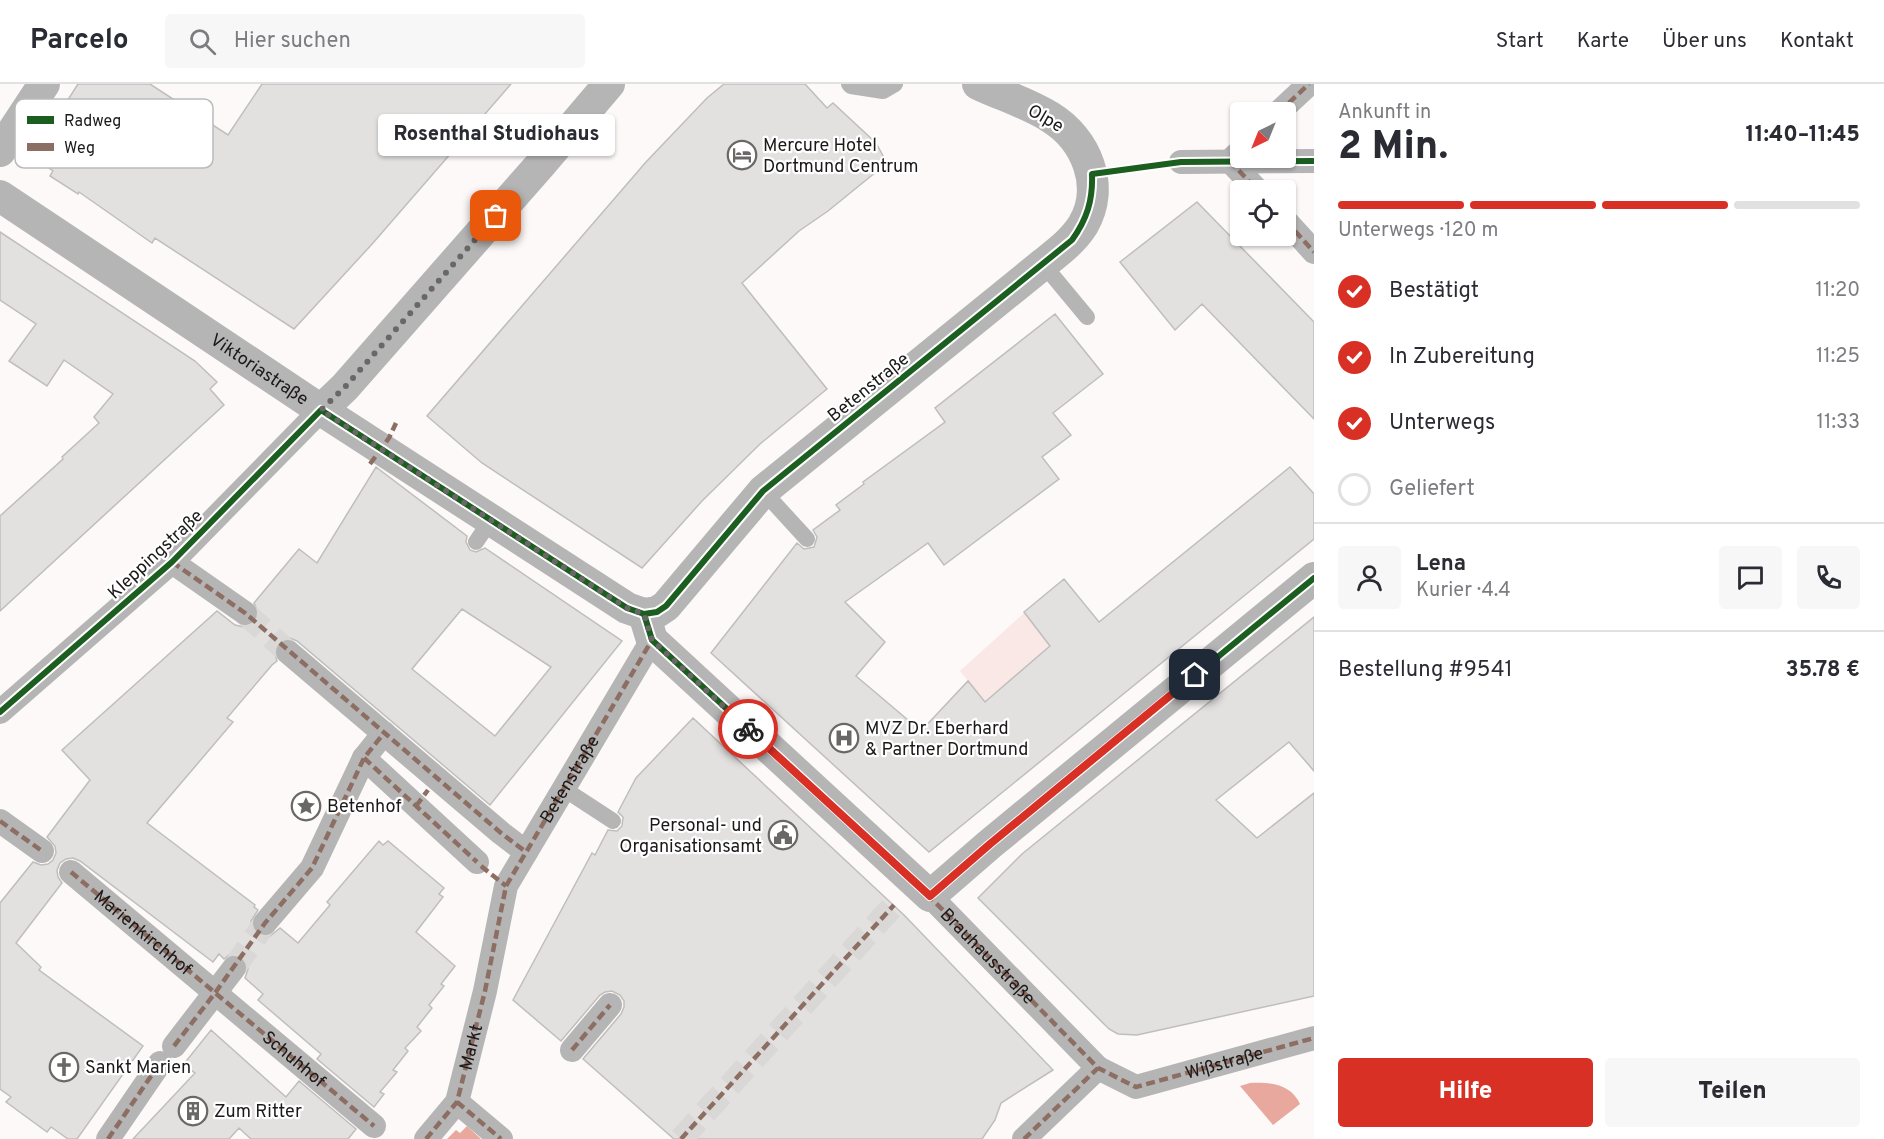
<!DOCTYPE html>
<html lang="de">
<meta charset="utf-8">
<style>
:root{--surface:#fff;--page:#f7f7f7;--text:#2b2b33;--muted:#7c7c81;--line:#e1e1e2;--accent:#d93025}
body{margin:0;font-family:Overpass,sans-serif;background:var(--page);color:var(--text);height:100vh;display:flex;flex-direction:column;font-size:22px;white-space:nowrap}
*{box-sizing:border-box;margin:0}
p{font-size:20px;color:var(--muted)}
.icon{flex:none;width:33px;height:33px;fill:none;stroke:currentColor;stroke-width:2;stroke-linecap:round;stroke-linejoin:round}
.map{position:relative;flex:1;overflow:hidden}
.side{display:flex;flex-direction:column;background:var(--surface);width:570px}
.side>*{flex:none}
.needle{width:39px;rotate:223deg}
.fabs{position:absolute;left:1230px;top:18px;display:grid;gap:12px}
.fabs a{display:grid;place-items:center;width:66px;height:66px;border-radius:6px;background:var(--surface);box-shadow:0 2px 4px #0004;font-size:30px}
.pin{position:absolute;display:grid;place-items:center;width:51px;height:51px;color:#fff;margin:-26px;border-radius:12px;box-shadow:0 3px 9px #0006}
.courier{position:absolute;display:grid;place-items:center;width:60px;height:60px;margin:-30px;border:4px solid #d93025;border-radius:50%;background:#fff;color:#222;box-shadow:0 2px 8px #0007}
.bubble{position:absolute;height:42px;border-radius:6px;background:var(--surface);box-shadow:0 2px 4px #0004;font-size:20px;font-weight:800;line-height:42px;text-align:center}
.head em{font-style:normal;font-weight:800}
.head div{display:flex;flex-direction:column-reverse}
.head{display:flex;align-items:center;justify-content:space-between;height:102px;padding:0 24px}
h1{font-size:39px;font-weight:800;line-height:45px}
.bar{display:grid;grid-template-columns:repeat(4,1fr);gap:9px 6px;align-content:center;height:72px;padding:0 24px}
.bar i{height:8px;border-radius:4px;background:var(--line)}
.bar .selected{background:var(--accent)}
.bar p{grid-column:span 4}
.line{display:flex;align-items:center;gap:15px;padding:0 24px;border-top:2px solid var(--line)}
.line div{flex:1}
.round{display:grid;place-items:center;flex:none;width:63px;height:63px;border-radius:6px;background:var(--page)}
ol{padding:0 24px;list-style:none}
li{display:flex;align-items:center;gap:18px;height:66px}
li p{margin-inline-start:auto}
li .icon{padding:6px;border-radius:50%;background:var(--accent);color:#fff;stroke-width:4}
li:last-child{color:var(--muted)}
li i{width:33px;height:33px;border:3px solid var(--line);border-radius:50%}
.action{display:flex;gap:12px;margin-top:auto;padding:12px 24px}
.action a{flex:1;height:69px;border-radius:6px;background:var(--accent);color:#fff;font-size:24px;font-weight:800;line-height:69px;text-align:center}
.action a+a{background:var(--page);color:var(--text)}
header{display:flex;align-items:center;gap:36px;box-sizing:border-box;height:84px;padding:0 30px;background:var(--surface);border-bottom:2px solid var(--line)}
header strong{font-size:28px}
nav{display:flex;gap:33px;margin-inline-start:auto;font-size:21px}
.search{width:420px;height:54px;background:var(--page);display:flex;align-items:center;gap:15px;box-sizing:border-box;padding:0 21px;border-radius:6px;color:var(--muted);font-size:22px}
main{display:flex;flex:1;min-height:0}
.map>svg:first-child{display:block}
.green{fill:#f9e8e5}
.water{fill:#e9a89d}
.building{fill:#e3e1e0;stroke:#c0bdbd;stroke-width:1.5;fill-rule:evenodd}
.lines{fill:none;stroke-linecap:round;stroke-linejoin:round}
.pedestrian-tunnel{stroke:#dad7d7;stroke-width:24;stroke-dasharray:24 12;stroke-linecap:butt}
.service{stroke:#b6b5b5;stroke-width:16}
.pedestrian{stroke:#b6b5b5;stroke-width:24}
.minor{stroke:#b6b5b5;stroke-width:32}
.quiet{stroke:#8d6e63;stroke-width:4.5;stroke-dasharray:9 4.5;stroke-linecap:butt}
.cycleway-casing{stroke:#fff;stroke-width:10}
.cycleway{stroke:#1b5e20;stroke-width:6}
.done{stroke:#6a6767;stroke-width:6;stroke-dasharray:0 10.8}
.route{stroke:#d93025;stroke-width:8}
.labels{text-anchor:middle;stroke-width:4.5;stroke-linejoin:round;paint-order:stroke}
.street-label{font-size:18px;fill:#1b1919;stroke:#fff}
.poi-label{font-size:18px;fill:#1b1919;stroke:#fff;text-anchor:start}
.key{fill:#fff;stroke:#bbbaba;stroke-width:1.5}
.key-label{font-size:16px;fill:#1b1919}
</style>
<header>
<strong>Parcelo</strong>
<div class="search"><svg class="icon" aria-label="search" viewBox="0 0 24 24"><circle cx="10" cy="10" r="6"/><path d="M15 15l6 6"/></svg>Hier suchen</div>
<nav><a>Start</a><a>Karte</a><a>Über uns</a><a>Kontakt</a></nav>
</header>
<main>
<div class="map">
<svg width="1314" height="1055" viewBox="0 0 1314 1055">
<rect width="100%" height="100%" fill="#fcf9f8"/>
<path class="green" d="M 1024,529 L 1050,562 L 985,618 L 960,587 Z"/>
<path class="water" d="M 1250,999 C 1270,998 1291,1000 1300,1020 L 1273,1041 L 1240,1002 Z
M 467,1042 L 481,1055 L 447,1055 L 456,1046 L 460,1049 Z"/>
<path class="building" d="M 78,0 L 150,0 L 228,51 L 262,0 L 511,0 L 373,159 L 294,245 L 155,154 L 152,159 L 79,108 L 78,110 L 50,92 L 53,87 L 36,75 L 66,28 L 62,25 Z
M 724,0 L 805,0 L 827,24 L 833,19 L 876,59 L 887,79 L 828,127 L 799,147 L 742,199 L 827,305 L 760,360 L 702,417 L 642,484 L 482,379 L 427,332 L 646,78 L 707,14 Z
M 1197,118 L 1314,238 L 1314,335 L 1202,220 L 1175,246 L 1120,178 Z
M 0,148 L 195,277 L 217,298 L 210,305 L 224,321 L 0,527 L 0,432 L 63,375 L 62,373 L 99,339 L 94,333 L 113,310 L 64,276 L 47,302 L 9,277 L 36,240 L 0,216 Z
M 1055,230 L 1103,290 L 1053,329 L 1071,351 L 1042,373 L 1059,395 L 944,481 L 928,459 L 845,518 L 885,558 L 856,592 L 921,647 L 968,597 L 985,618 L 1050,562 L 1024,528 L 1064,495 L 1099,538 L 1290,383 L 1314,410 L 1314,455 L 929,768 L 711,569 L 797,459 L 804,465 L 814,463 L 817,453 L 813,446 L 840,426 L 836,421 L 864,400 L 863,398 L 945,338 L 935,324 Z
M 376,383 L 467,452 L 466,458 L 470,466 L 476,468 L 485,464 L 622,557 L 490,721 L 297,557 L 290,554 L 283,555 L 278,558 L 274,566 L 277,577 L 272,581 L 227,634 L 233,638 L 147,739 L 255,821 L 254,823 L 258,826 L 251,837 L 252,844 L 256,850 L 262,853 L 269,853 L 280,844 L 298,859 L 330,821 L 327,818 L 379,757 L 383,761 L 388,757 L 444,804 L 439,810 L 443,813 L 416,848 L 455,882 L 441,900 L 444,902 L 429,921 L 432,924 L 417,943 L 421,947 L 405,964 L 408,967 L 393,986 L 397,988 L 380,1008 L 384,1010 L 374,1023 L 317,975 L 321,970 L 258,916 L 263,910 L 245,894 L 248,885 L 247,878 L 243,873 L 235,870 L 229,871 L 224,875 L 219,870 L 213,878 L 80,777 L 73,774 L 66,775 L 60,779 L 57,786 L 58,793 L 62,799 L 16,859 L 41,883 L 39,886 L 143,962 L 77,1055 L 68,1055 L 51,1043 L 47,1048 L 6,1018 L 11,1013 L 0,1005 L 0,819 L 33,778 L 41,781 L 48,780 L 53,776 L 56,769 L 55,762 L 47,753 L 90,696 L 62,666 L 217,527 L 235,541 L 244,543 L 252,542 L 256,538 L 259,530 L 254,519 L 299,465 L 317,479 ZM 462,525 L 551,583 L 495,652 L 412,585 Z
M 1314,533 L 1314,687 L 1289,658 L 1216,716 L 1257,754 L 1314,709 L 1314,912 L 1137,951 L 1118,950 L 1109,945 L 978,814 L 1022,770 Z
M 693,634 L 904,831 L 1053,986 L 1001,1019 L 995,1036 L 982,1055 L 674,1055 L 583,975 L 621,930 L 624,923 L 624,917 L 620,911 L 612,907 L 605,908 L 600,911 L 561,957 L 513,916 L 592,769 L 595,771 L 608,746 L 617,747 L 622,742 L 623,733 L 618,728 L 636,694 Z
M 211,946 L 286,1013 L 299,997 L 356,1045 L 348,1055 L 251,1055 L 239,1044 L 229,1055 L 133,1055 L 195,989 L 183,981 Z"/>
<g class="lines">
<path class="pedestrian-tunnel" d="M 245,529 L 288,568
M 234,884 L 265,839
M 681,1055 L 894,821"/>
<path class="service" d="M 849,0 L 851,2 L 883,7 L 895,0
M 1043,180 L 1087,233
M 763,407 L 807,455
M 476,458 L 491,436
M 564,705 L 613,737"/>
<g class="pedestrian">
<path d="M 1279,28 L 1309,0"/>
<path d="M 1236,71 L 1230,77 L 1257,106"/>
<path d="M 1181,78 L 1314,77"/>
<path d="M 1286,137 L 1314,168"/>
<path d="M 172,478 L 245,529"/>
<path d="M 288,568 L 501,749 L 526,768"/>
<path d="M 0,628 L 172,478 L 321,326"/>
<path d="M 364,674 L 477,778"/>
<path d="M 0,737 L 42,767"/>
<path id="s1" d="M 71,788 L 374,1042"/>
<path d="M 930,812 L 1098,984 L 1136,1003 L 1314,954"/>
<path d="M 265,839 L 312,784 L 364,674 L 384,649"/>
<path d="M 174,962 L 234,884"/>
<path d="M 572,966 L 610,921"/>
<path d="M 457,1018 L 501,1055"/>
<path d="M 108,1055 L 160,979"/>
<path id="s2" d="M 426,1055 L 457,1018 L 485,907 L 506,802 L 652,556"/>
<path d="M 1024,1055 L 1098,984"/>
</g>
<g class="minor">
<path d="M 0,67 L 44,0"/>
<path id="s3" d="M 0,112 L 321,326 L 627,524 L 644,530"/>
<path d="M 321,326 L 345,303 L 541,80 L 609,0"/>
<path d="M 644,530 L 652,556 L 930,812 L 990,760 L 1314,494"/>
<path d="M 644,530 L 657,528 L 666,522 L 763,407 L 1043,180 C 1058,168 1073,157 1083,141 C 1106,102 1086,55 1050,33 C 1028,19 1001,11 978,0"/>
</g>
<g class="quiet">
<path d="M 1279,28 L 1309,0"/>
<path d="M 1240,67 L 1230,77 L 1257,106"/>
<path d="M 1286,137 L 1314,168"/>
<path d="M 370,380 L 389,354 L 396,339"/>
<path d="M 172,478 L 245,529 L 501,749 L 526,768"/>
<path d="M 364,674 L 477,778"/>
<path d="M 416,722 L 428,706"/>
<path d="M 0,737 L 42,767"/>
<path d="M 481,782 L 506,802"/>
<path d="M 71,788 L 374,1042"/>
<path id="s4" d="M 927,810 L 1098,984 L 1136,1003 L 1314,954"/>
<path d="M 174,962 L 215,909 L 265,839 L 312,784 L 364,674 L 384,649"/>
<path d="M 572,966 L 610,921"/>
<path d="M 457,1018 L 501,1055"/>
<path d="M 108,1055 L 160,979"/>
<path d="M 426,1055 L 457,1018 L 485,907 L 506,802 L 652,556"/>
<path d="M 681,1055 L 894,821"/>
<path d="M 1024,1055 L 1098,984"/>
</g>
<g class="cycleway-casing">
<path id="cycleway" d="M 644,530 L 652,556 L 930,812 L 990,760 L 1314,494
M 644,530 L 657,528 L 666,522 L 763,407 L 1072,156 C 1087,135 1093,116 1092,90 L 1181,78 L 1314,77
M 0,628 L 172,478 L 321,326 L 602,508 L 627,524 L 644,530"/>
</g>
<use href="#cycleway" class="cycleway"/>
</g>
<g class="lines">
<path class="done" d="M 496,132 L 345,303 L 321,326 L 602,508 L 627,524 L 644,530 L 652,556 L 748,645"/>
<path class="route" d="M 748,645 L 930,812 L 990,760 L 1195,591"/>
</g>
<defs>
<g id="hotel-ring" transform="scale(1.5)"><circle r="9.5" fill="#fff" stroke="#6a6767" stroke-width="1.5"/><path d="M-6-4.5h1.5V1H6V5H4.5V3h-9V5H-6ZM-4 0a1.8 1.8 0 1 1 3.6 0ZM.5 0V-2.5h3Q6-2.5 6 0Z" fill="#6a6767"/></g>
<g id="hospital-ring" transform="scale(1.5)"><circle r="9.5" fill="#fff" stroke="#6a6767" stroke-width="1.5"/><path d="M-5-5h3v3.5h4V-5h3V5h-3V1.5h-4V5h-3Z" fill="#6a6767"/></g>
<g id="sight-ring" transform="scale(1.5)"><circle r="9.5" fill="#fff" stroke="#6a6767" stroke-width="1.5"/><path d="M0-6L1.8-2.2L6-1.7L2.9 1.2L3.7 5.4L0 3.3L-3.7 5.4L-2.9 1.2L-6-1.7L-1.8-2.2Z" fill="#6a6767"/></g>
<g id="civic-ring" transform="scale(1.5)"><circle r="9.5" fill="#fff" stroke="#6a6767" stroke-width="1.5"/><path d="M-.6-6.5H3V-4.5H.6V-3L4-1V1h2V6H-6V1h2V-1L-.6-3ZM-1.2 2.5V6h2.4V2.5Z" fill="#6a6767"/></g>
<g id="church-ring" transform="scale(1.5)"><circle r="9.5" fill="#fff" stroke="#6a6767" stroke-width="1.5"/><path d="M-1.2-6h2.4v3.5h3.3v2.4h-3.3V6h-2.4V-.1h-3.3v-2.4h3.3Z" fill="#6a6767"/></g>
<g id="building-ring" transform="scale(1.5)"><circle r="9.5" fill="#fff" stroke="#6a6767" stroke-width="1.5"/><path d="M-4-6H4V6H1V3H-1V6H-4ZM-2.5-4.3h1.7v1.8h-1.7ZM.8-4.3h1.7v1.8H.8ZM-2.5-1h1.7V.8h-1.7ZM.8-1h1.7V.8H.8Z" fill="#6a6767"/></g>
</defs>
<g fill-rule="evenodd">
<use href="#hotel-ring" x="742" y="71"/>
<use href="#hospital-ring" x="844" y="654"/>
<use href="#sight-ring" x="306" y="722"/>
<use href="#civic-ring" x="783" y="751"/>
<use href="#church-ring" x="64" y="983"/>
<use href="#building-ring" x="193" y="1027"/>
</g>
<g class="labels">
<g class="street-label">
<text transform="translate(1046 34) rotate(30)" y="6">Olpe</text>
<text dy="6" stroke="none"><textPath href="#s3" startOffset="312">Viktoriastraße</textPath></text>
<text transform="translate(868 303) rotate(-39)" y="6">Betenstraße</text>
<text transform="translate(155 470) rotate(-43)" y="6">Kleppingstraße</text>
<text dy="6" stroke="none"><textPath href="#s2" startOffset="394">Betenstraße</textPath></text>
<text dy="6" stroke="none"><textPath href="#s1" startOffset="94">Marienkirchhof</textPath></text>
<text dy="6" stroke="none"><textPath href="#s4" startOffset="87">Brauhausstraße</textPath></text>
<text dy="6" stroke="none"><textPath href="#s2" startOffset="105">Markt</textPath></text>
<text dy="6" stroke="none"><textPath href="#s1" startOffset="291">Schuhhof</textPath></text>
<text dy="6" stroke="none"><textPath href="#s4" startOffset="378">Wißstraße</textPath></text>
</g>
<g class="poi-label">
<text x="763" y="67">Mercure Hotel<tspan x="763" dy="21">Dortmund Centrum</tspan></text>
<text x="865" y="650">MVZ Dr. Eberhard<tspan x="865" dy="21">&amp; Partner Dortmund</tspan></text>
<text x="327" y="728">Betenhof</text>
<text x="762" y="747" text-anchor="end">Personal- und<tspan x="762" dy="21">Organisationsamt</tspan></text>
<text x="85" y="989">Sankt Marien</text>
<text x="214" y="1033">Zum Ritter</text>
</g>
</g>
<rect x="15" y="15" width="198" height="69" rx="9" class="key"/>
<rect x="27" y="32" width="27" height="8" fill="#1b5e20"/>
<rect x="27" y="59" width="27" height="8" fill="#8d6e63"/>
<g class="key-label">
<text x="64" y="42">Radweg</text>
<text x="64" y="69">Weg</text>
</g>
</svg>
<div class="fabs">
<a><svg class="needle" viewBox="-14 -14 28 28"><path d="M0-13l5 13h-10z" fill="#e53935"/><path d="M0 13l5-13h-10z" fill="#7c7c81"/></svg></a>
<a><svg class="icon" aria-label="locate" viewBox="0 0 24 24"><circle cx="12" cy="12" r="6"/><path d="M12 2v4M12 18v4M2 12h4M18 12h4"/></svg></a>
</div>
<div class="pin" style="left:496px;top:132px;background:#ea580c"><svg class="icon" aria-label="bag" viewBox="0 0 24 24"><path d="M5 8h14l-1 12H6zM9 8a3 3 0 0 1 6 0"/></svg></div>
<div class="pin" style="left:1195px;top:591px;background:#1f2937"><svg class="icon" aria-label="home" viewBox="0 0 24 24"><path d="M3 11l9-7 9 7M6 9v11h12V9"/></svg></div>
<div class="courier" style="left:748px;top:645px"><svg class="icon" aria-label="bike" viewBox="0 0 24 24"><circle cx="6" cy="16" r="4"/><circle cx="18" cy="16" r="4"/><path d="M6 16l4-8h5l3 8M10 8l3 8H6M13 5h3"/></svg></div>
<div class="bubble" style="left:378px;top:30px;width:237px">Rosenthal Studiohaus</div>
</div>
<section class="side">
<div class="head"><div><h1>2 Min.</h1><p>Ankunft in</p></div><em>11:40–11:45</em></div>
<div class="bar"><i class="selected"></i><i class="selected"></i><i class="selected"></i><i></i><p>Unterwegs · 120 m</p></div>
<ol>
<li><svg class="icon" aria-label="check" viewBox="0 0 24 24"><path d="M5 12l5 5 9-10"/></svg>Bestätigt<p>11:20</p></li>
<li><svg class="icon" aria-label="check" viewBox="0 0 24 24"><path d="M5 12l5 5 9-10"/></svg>In Zubereitung<p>11:25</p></li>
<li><svg class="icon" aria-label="check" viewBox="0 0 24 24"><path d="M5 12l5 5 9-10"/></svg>Unterwegs<p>11:33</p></li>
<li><i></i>Geliefert</li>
</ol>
<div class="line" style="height:108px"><a class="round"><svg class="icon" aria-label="person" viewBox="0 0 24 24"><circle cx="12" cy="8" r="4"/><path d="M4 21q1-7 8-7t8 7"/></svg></a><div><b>Lena</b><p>Kurier · 4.4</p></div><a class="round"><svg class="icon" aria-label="chat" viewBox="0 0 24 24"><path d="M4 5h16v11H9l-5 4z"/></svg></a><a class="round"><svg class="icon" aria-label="phone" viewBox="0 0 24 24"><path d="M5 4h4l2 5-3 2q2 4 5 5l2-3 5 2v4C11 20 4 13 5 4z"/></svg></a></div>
<div class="line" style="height:78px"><div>Bestellung #9541</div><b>35.78 €</b></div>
<div class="action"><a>Hilfe</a><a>Teilen</a></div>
</section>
</main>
